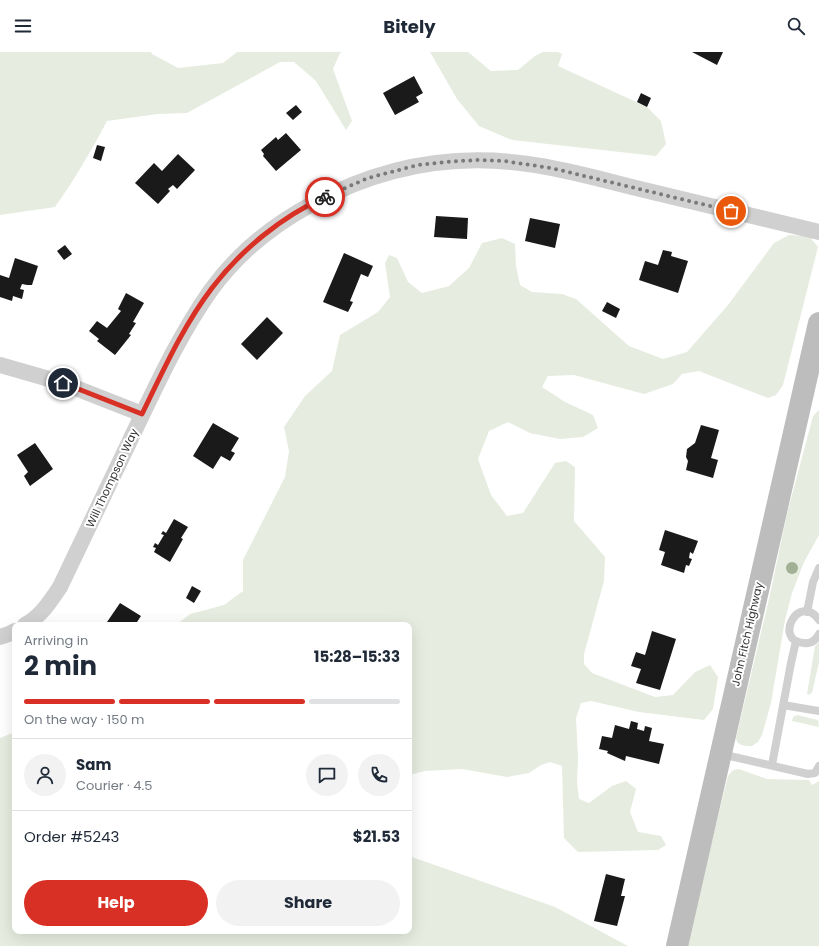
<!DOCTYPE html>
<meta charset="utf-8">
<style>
:root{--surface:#fff;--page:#f2f2f3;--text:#1f2937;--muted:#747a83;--line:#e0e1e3;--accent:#d93025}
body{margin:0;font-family:Poppins,sans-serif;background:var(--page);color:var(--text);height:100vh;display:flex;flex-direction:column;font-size:15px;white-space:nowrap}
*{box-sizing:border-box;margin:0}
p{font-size:13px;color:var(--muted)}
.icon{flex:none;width:22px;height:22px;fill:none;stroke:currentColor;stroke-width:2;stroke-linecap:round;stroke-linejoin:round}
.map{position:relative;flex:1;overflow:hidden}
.panel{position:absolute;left:12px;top:570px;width:400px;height:312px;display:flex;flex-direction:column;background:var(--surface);border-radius:8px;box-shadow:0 4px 16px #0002}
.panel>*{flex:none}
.pin{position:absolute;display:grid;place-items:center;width:34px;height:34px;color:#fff;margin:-17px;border:2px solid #fff;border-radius:50%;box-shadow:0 1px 4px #0007}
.courier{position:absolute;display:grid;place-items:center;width:40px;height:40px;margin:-20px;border:3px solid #d93025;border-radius:50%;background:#fff;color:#222;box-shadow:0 1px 5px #0007}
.summary em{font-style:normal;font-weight:700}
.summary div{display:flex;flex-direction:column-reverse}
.summary{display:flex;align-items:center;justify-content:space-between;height:68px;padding:0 12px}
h1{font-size:26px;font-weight:700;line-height:30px}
.bar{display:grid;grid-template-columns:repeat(4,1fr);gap:6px 4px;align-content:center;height:48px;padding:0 12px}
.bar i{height:5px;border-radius:3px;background:var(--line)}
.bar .active{background:var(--accent)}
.bar p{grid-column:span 4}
.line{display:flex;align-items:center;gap:10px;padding:0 12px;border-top:1px solid var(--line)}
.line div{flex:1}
.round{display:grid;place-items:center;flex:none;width:42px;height:42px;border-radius:21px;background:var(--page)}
.cta{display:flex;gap:8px;margin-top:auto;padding:8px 12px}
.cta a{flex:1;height:46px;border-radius:24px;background:var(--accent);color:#fff;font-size:16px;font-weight:700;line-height:46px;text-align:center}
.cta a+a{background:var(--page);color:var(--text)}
header{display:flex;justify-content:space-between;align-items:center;height:52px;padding:0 12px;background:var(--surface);font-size:18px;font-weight:700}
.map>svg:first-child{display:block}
.green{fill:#e6ecdf}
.building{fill:#1a1a1a}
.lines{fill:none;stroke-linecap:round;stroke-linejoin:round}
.lane{stroke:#d0d0d0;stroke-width:8}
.street{stroke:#d0d0d0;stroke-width:16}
.secondary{stroke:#bdbdbd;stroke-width:22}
.tree{fill:#a2b095}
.done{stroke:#7a7a7a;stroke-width:4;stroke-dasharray:0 7.2}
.route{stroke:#d93025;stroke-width:5}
.labels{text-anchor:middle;stroke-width:4;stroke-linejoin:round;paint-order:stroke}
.street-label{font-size:11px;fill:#333;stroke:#fff}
</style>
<header><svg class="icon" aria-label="menu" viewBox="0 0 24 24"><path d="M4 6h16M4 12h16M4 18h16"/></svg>Bitely<svg class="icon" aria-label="search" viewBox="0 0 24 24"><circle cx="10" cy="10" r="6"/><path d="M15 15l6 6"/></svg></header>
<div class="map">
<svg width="819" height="894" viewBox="0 0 819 894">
<rect width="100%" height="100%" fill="#fff"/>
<path class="green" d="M 0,0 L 151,0 L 152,2 L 178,16 L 223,11 L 237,0 L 343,0 L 340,1 L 333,17 L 352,69 L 346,78 L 316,29 L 294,10 L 280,10 L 187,61 L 157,62 L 107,69 C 91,99 75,127 55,155 L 0,163 Z
M 430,0 L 468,0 L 491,19 L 518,18 L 535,4 L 543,0 L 558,0 L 562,2 L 558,14 L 647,55 L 661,69 L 666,92 L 656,104 L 512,88 L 479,74 L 457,47 Z
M 789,183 L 809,184 L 818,195 L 783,333 L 776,343 L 768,346 L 699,319 L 682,322 L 673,332 L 644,342 L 574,323 L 548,324 L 542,335 L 565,350 L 593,363 L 598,376 L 583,385 L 560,387 L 530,381 L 508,370 L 489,379 L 478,407 L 491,443 L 507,464 L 523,461 L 555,411 L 566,409 L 575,415 L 574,469 L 605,505 L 604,529 L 584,602 L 584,612 L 592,621 L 655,645 L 673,643 L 695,620 L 710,613 L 718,625 L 713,657 L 704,668 L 639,660 L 591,649 L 581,651 L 576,666 L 578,706 L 577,731 L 579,747 L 589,751 L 612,734 L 626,729 L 636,737 L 630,760 L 638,780 L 661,784 L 666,793 L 658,798 L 578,800 L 564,786 L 562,714 L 550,710 L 541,713 L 529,721 L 507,725 L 462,717 L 425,719 L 409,723 L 409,573 L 176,573 L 190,562 L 224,553 L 243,539 L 243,508 L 285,425 L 289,399 L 284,375 L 305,344 L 332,319 L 340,283 L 378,260 L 390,245 L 385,211 L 389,203 L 397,206 L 408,230 L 422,241 L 449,234 L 469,216 L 482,191 L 502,186 L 515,192 L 516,214 L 520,233 L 532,240 L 562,242 L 576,247 L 629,294 L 663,307 L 687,300 L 728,253 L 774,191 Z
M 819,358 L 819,483 L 804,510 L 792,541 L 785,568 L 771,651 L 762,683 L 758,690 L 752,694 L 747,694 L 741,693 L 737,690 L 736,686 L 769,547 L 787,462 L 813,364 Z
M 819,590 L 819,610 L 812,641 L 808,643 L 807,642 L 815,594 Z
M 797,663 L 818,668 L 819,675 L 792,669 L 793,665 Z
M 15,680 L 15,879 L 409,879 L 409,804 L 555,855 L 628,894 L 0,894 L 0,686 Z
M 739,717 L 767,727 L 809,728 L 812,733 L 819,729 L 819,894 L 686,894 L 728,724 L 733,718 Z"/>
<path class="building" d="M 692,0 L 723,0 L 717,13 Z
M 414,24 L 423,41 L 416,45 L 419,50 L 395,63 L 383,41 Z
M 641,41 L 651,46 L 647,55 L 637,50 Z
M 296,53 L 302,60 L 293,68 L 286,61 Z
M 286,81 L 301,98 L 276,119 L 263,104 L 264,102 L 261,98 L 276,85 L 278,88 Z
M 97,93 L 105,95 L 101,109 L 93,106 Z
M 178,102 L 195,118 L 177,137 L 173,133 L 168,137 L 170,139 L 158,152 L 135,131 L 154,111 L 162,119 Z
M 436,164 L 468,166 L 467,187 L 434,185 Z
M 530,166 L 560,172 L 555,196 L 525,189 Z
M 65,193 L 72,202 L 64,208 L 57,199 Z
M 663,198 L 672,200 L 671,204 L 688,209 L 678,241 L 639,228 L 645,209 L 658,213 Z
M 344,201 L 373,214 L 368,225 L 361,222 L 350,249 L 353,250 L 348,260 L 323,250 Z
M 15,206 L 38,214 L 32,233 L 27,233 L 22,232 L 20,237 L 24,238 L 22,247 L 13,244 L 12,249 L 0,245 L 0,223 L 9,226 Z
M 126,241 L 144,251 L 133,270 L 136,271 L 129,282 L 131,283 L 115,303 L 97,289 L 99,287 L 89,279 L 97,269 L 107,276 L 121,259 L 118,257 Z
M 607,250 L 620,257 L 616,266 L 602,259 Z
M 267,265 L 283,281 L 257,308 L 241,292 Z
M 213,371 L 239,386 L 231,399 L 235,401 L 230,409 L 221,404 L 213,417 L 193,404 Z
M 701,373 L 719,378 L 711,406 L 718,408 L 713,426 L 686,418 L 688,409 L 686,405 L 687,397 L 695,391 Z
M 35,391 L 53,417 L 30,434 L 24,424 L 28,420 L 17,403 Z
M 174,467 L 188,475 L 181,486 L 183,487 L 170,510 L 154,500 L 156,496 L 153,495 L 155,491 L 158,493 L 164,483 L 161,482 L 163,479 L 166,481 Z
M 665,478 L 698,489 L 693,502 L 690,500 L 689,506 L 692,507 L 689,514 L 686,513 L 684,521 L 661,513 L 665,500 L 659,498 Z
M 192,534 L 201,539 L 194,551 L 186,546 Z
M 120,551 L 141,564 L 135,573 L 105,573 Z
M 652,579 L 676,587 L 660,638 L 636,631 L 641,617 L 631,614 L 636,600 L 645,603 Z
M 631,669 L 638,671 L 637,677 L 644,679 L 645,674 L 652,676 L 649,689 L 664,692 L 659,712 L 626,704 L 625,709 L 607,701 L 608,699 L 599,697 L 602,684 L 612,686 L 615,673 L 629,677 Z
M 606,822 L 625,827 L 621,844 L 625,844 L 617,874 L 594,869 Z"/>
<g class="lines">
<path class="lane" d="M 807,560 L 813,530 L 819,516
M 819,568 C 798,539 773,590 804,591 C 811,592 816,588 819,582
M 783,653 L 819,659
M 721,702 L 808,722 L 815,721 L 819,714
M 772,713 L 791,611 L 796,589"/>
<path class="street" d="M 0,313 L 63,331 L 142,362
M 25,573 C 41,564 50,550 60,535 C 85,483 110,430 135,378 C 158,330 180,282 211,238 C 237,202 273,173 312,152 C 380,115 452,101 528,112 C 566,117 603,128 640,137 C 700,151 759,166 819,180
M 0,585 L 9,582 L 15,579"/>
<path class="secondary" d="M 677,894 L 819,271"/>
</g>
<circle class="tree" cx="792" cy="516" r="6"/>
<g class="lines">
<path class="done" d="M 325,145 L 368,126 L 418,113 L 446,110 L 476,108 L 504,109 L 551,116 L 731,159"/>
<path class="route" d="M 63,331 L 142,362 C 163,319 183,274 212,236 C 241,198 281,165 325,145"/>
</g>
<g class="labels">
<g class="street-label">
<text transform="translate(112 426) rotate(-65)" y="4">Will Thompson Way</text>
<text transform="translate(747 582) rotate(-77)" y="4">John Fitch Highway</text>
</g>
</g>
</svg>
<div class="pin" style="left:731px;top:159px;background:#ea580c"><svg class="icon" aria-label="bag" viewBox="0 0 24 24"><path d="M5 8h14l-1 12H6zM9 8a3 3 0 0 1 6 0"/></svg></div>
<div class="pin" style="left:63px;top:331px;background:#1f2937"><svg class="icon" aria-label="home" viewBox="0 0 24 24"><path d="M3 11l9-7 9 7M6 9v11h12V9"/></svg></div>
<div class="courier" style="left:325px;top:145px"><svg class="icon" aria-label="bike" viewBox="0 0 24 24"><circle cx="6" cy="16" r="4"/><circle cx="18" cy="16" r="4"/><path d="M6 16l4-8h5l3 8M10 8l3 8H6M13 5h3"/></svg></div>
<section class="panel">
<div class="summary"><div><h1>2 min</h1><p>Arriving in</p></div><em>15:28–15:33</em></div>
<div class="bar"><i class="active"></i><i class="active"></i><i class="active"></i><i></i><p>On the way · 150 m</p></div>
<div class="line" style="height:72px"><a class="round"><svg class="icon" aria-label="person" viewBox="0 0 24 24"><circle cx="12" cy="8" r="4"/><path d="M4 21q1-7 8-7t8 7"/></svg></a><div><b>Sam</b><p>Courier · 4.5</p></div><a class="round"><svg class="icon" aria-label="chat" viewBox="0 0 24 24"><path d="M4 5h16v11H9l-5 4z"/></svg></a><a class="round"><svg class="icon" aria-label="phone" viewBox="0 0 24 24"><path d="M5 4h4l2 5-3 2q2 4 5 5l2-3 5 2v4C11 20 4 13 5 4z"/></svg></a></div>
<div class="line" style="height:52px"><div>Order #5243</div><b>$21.53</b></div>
<div class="cta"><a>Help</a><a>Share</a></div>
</section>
</div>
